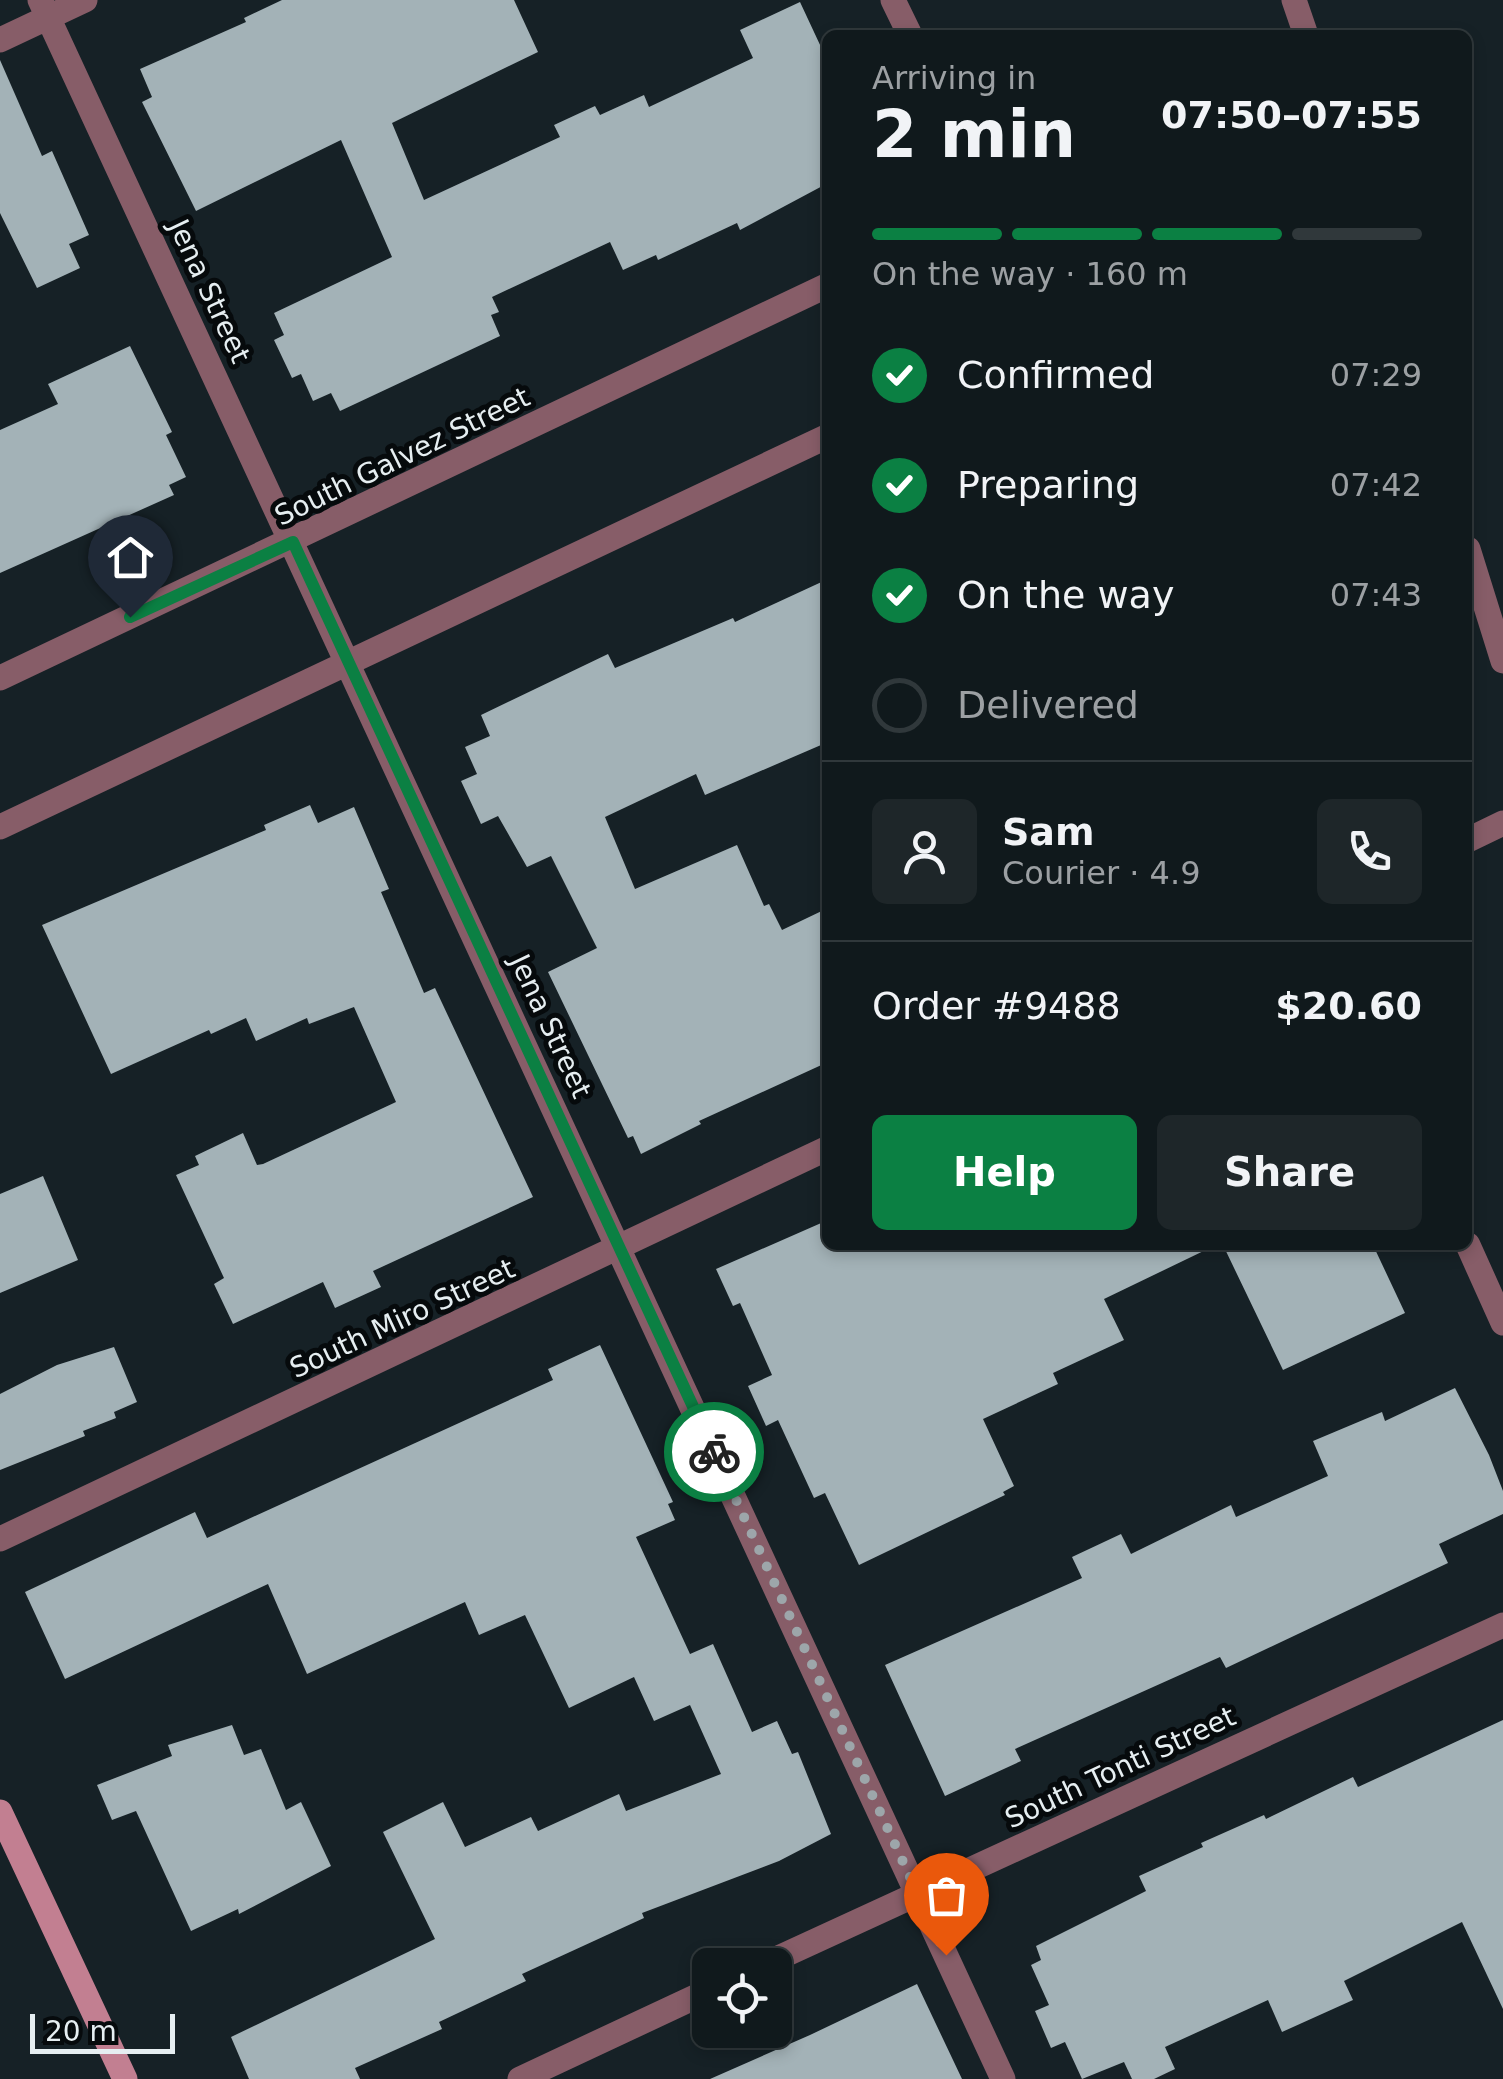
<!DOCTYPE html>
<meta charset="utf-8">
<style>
:root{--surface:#10191c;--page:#1e2629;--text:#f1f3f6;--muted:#9ca0a3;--line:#30383b;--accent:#0b8043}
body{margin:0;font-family:"DejaVu Sans",sans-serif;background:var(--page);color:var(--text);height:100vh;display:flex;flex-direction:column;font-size:38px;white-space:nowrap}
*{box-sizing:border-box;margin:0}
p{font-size:32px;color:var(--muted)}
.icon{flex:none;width:55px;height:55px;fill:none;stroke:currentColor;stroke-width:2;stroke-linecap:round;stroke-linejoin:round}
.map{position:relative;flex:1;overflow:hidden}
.panel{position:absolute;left:822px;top:30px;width:650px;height:1220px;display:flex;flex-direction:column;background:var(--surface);border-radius:15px;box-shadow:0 5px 15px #0003,0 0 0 2px var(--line)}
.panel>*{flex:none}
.tools{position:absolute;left:692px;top:1948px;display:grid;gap:20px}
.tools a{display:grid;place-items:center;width:100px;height:100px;border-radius:15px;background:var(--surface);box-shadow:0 5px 15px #0003,0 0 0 2px var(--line);font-size:50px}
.scale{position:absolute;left:30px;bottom:25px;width:145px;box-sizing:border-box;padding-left:10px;border:5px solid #e6eef1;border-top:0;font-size:28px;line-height:35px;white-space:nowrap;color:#e6eef1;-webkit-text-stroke:8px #060a0c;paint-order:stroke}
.pin{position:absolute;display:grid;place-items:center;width:85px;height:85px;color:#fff;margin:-102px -42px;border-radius:50% 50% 50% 0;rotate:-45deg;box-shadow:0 0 10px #0007}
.pin .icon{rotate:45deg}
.courier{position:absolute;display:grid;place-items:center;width:100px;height:100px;margin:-50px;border:8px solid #0b8043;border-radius:50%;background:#fff;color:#222;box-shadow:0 2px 12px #0007}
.summary em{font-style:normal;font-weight:700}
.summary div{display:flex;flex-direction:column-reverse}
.summary{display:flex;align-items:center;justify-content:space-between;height:170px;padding:0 50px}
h1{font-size:65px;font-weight:700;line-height:75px}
.bar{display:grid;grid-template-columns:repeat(4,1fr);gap:15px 10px;align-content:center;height:120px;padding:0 50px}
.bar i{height:12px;border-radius:8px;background:var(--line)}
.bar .on{background:var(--accent)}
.bar p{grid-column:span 4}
.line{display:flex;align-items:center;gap:25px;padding:0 50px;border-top:2px solid var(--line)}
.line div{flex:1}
.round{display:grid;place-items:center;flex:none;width:105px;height:105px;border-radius:15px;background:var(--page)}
ol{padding:0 50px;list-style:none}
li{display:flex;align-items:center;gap:30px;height:110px}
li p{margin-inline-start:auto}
li .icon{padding:10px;border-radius:50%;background:var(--accent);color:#fff;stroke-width:4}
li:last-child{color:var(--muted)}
li i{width:55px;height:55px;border:5px solid var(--line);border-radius:50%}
.button{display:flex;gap:20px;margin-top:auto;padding:20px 50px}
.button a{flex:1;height:115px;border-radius:15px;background:var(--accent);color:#fff;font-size:40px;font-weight:700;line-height:115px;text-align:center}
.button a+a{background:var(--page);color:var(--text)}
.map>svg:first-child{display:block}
.building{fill:#a3b2b7}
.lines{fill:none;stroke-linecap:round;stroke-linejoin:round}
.minor{stroke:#875d68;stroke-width:25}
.secondary{stroke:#c27f91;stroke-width:25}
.done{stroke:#9da6aa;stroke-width:10;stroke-dasharray:0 18}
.route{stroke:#0b8043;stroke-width:12}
.labels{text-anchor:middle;stroke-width:10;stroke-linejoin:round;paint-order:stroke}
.street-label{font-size:28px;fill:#e6eef1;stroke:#060a0c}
</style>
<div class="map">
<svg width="1503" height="2079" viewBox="0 0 1503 2079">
<rect width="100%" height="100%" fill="#162126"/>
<path class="building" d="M 282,0 L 514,0 L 538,52 L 392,123 L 424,200 L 560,137 L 554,125 L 595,106 L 600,115 L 644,95 L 649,107 L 753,58 L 740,30 L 800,2 L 828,62 L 828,183 L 740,230 L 737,223 L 658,260 L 656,255 L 623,270 L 610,242 L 492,297 L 499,312 L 491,315 L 500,336 L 340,411 L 331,393 L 313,401 L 301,374 L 292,378 L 274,340 L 284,335 L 274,313 L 392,257 L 341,140 L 196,211 L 142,102 L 152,97 L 140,69 L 246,22 L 244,18 Z
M 0,60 L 42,156 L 52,151 L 89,235 L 69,244 L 80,268 L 37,288 L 0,213 Z
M 130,346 L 172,432 L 166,435 L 186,477 L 169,485 L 174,495 L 0,573 L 0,430 L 58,404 L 48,384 Z
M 828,579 L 828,742 L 705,795 L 696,774 L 605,817 L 635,889 L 737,845 L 764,906 L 769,904 L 782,930 L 828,908 L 828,1062 L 699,1121 L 701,1124 L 641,1154 L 633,1136 L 628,1138 L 548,972 L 597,948 L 551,856 L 527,867 L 498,816 L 481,824 L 461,781 L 477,774 L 465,747 L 490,736 L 481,715 L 608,654 L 615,668 L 733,618 L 735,622 Z
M 310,805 L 318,823 L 354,807 L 389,889 L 381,892 L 424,993 L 435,988 L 533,1197 L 373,1271 L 381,1287 L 335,1308 L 323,1282 L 233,1324 L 214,1284 L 224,1278 L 176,1175 L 199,1165 L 195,1156 L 243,1133 L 257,1165 L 263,1164 L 396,1102 L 354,1007 L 309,1024 L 307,1018 L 256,1041 L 246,1018 L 211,1034 L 209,1030 L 111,1074 L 42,925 L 266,830 L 264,825 Z
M 43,1176 L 78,1260 L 0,1293 L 0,1194 Z
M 828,1220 L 828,1245 L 1216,1245 L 1104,1299 L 1124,1340 L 1053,1373 L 1058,1384 L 983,1419 L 1014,1486 L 1003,1492 L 1005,1495 L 859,1565 L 825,1493 L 814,1498 L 778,1420 L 766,1426 L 748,1386 L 772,1375 L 740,1303 L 733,1306 L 716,1269 Z
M 1223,1245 L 1373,1245 L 1405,1313 L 1283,1370 Z
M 600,1345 L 673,1502 L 668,1504 L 675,1520 L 636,1537 L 690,1654 L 713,1644 L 752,1732 L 777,1721 L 792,1754 L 798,1752 L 831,1834 L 779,1861 L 642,1913 L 644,1918 L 522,1974 L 526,1981 L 439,2022 L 442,2029 L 355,2068 L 360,2079 L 249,2079 L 231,2037 L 435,1939 L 383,1832 L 443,1802 L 465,1847 L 531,1817 L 538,1831 L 619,1794 L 626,1811 L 721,1774 L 690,1705 L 654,1721 L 634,1677 L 569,1708 L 525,1615 L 479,1635 L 465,1602 L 307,1674 L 268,1584 L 65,1679 L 25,1592 L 195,1512 L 207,1538 L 553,1380 L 548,1369 Z
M 114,1347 L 137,1402 L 114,1412 L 116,1418 L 83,1431 L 85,1436 L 0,1470 L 0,1394 L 57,1365 Z
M 1455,1388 L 1489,1455 L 1503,1491 L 1503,1514 L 1439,1544 L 1448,1563 L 1226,1668 L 1220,1657 L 1015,1749 L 1021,1761 L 945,1796 L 885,1665 L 1082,1578 L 1072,1557 L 1121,1534 L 1131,1554 L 1231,1505 L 1236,1517 L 1328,1476 L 1313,1441 L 1382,1412 L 1385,1421 Z
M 1503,1720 L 1503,2009 L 1462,1922 L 1344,1981 L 1353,2000 L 1282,2032 L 1268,2000 L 1165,2047 L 1175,2069 L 1154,2079 L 1132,2079 L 1124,2062 L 1082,2079 L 1065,2042 L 1051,2048 L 1035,2011 L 1049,2005 L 1031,1965 L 1041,1960 L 1036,1946 L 1146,1891 L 1139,1876 L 1203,1847 L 1201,1843 L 1264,1815 L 1266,1819 L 1353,1777 L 1358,1787 Z
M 232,1725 L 244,1755 L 261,1749 L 286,1810 L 301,1802 L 331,1866 L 239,1914 L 238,1909 L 191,1931 L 136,1811 L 112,1820 L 97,1785 L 172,1756 L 168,1745 Z
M 917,1984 L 962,2079 L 710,2079 L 810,2035 Z"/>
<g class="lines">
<path class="minor" d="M 40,0 L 1003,2079
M 893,0 L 910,35
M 1294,0 L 1306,35
M 0,40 L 85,0
M 1468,549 L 1503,661
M 0,678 L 828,285
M 0,827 L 828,436
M 1468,840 L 1503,823
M 1468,1245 L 1503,1323
M 0,1539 L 828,1148
M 763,1965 L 1503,1625
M 520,2079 L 710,1990"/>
<path class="secondary" d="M 0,1812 L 125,2079"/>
</g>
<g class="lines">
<path class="done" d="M 714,1452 L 946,1955"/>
<path class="route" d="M 130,617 L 293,542 L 714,1452"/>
</g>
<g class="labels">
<g class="street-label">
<text transform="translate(210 291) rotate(65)" y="10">Jena Street</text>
<text transform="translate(402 456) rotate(-26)" y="10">South Galvez Street</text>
<text transform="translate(551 1026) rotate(65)" y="10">Jena Street</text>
<text transform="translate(402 1318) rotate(-25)" y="10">South Miro Street</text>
<text transform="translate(1120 1767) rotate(-25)" y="10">South Tonti Street</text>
</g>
</g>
</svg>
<div class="tools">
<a><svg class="icon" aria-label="locate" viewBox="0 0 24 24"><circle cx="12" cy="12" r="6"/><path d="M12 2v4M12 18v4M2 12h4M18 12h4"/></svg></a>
</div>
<div class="scale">20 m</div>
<div class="pin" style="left:946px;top:1955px;background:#ea580c"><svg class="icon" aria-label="bag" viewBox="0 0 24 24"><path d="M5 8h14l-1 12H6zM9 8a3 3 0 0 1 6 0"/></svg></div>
<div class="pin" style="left:130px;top:617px;background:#1f2937"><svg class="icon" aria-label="home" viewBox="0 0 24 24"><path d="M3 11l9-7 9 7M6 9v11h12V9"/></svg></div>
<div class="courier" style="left:714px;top:1452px"><svg class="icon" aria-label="bike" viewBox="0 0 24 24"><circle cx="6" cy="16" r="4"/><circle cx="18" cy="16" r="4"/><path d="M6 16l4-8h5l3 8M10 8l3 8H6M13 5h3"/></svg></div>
<section class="panel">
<div class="summary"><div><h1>2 min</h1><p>Arriving in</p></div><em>07:50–07:55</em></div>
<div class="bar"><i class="on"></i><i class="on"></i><i class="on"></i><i></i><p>On the way · 160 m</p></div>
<ol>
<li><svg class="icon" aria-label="check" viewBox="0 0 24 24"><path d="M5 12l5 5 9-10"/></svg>Confirmed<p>07:29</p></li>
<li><svg class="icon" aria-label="check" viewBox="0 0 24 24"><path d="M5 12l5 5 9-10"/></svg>Preparing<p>07:42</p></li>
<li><svg class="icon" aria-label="check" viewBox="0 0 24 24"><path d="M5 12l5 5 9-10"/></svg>On the way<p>07:43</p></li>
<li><i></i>Delivered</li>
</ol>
<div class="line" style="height:180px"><a class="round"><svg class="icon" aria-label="person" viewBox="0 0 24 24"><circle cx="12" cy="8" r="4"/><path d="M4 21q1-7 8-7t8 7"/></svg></a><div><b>Sam</b><p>Courier · 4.9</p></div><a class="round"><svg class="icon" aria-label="phone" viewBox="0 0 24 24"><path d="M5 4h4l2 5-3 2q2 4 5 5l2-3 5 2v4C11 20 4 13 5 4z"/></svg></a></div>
<div class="line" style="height:130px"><div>Order #9488</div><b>$20.60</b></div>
<div class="button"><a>Help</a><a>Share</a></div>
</section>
</div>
